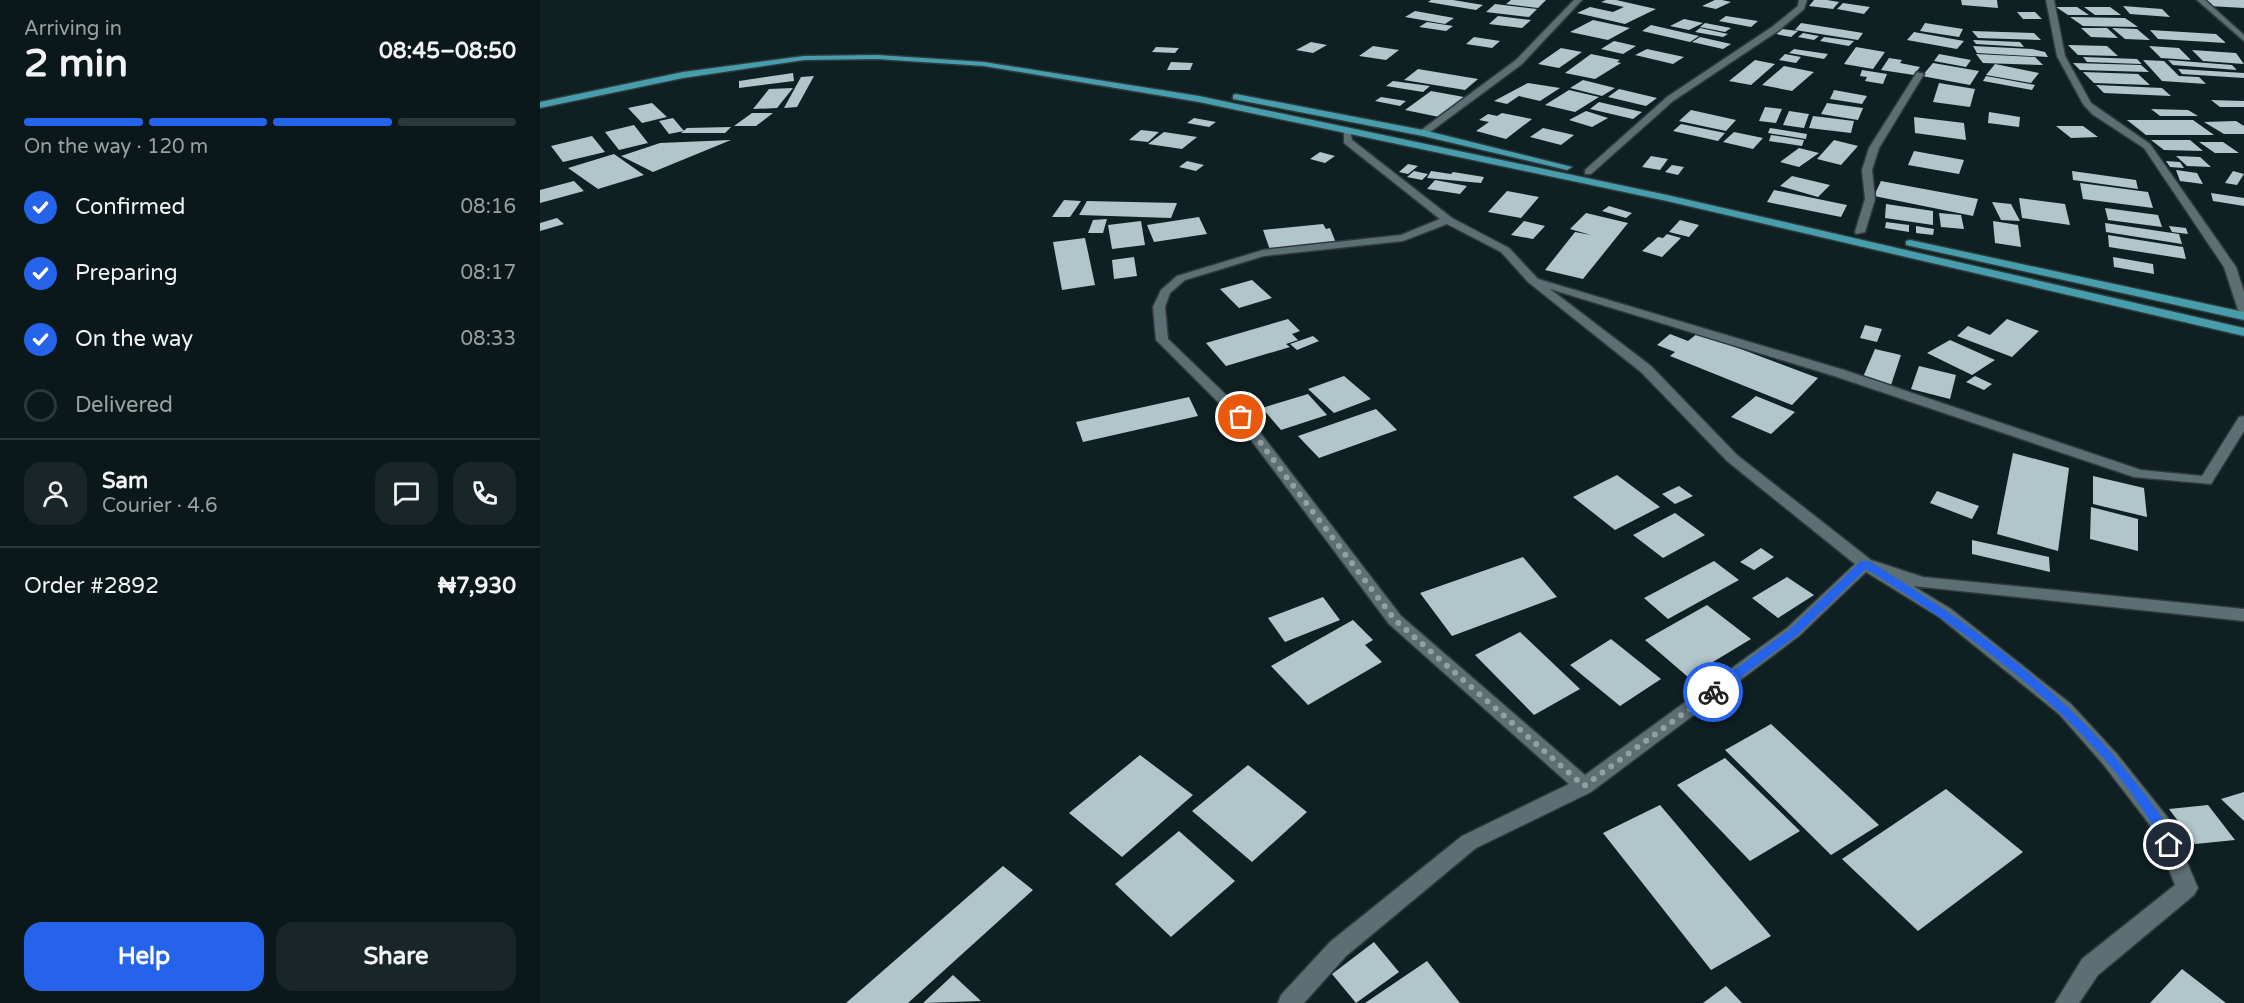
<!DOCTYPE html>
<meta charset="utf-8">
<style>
:root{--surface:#0b181a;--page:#192527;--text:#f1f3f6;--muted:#9aa0a2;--line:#2b3739;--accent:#2563eb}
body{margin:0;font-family:"Varela Round",sans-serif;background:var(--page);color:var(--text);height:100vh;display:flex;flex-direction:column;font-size:22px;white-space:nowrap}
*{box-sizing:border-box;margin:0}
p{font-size:20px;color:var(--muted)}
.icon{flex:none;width:33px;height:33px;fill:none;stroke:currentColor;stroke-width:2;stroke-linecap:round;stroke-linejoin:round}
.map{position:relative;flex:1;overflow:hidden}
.drawer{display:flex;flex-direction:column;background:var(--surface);width:540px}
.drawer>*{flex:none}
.pin{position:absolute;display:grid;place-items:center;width:51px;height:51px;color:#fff;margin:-26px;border:3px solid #fff;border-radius:50%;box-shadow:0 2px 6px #0007}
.courier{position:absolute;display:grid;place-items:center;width:60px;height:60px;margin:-30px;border:4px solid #2563eb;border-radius:50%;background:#fff;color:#222;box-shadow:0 2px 8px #0007}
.overview em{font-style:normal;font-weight:700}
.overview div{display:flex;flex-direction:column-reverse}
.overview{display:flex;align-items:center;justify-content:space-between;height:102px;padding:0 24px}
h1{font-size:39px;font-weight:700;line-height:45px}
.bar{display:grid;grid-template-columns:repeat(4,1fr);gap:9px 6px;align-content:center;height:72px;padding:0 24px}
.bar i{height:8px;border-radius:4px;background:var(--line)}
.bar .current{background:var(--accent)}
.bar p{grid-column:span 4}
.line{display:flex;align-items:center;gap:15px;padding:0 24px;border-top:2px solid var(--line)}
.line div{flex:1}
.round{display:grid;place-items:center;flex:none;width:63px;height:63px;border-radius:18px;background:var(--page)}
ol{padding:0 24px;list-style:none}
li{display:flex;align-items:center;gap:18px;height:66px}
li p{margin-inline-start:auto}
li .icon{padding:6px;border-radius:50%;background:var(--accent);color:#fff;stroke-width:4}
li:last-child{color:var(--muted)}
li i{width:33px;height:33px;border:3px solid var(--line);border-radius:50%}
.primary-button{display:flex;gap:12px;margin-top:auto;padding:12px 24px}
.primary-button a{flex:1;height:69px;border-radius:18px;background:var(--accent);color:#fff;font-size:24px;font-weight:700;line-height:69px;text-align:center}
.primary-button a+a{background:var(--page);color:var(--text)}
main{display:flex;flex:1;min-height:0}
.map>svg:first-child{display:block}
.building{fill:#b1c6ca}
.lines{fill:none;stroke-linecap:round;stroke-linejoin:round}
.minor-casing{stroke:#303a3d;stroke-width:3}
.major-casing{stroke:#303a3d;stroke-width:3}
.minor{fill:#5c6f73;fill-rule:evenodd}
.major{fill:#469ead;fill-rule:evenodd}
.route{fill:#2563eb}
.done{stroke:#93a0a2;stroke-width:6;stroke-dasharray:0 10.8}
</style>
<main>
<section class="drawer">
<div class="overview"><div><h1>2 min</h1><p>Arriving in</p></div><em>08:45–08:50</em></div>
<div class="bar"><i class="current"></i><i class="current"></i><i class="current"></i><i></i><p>On the way · 120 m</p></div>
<ol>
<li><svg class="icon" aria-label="check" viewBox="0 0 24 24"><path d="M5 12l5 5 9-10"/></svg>Confirmed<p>08:16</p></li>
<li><svg class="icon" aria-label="check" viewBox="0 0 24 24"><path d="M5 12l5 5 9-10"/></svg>Preparing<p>08:17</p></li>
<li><svg class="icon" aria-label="check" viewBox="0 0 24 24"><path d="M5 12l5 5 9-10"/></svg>On the way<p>08:33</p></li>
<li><i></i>Delivered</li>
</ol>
<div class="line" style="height:108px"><a class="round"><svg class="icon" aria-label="person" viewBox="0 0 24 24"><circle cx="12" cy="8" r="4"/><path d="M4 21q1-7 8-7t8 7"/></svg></a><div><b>Sam</b><p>Courier · 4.6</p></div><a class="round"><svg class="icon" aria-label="chat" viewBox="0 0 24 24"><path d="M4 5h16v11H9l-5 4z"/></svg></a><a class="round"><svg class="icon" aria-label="phone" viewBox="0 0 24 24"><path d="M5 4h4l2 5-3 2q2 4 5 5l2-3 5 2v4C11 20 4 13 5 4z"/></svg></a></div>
<div class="line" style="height:78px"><div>Order #2892</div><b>₦7,930</b></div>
<div class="primary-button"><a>Help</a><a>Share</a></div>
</section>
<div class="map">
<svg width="1704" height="1003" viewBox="0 0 1704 1003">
<rect width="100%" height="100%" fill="#0f2023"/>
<path class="building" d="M 891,0 L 913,0 L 943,5 L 936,10 L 888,2 Z
M 971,0 L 1006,0 L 998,8 L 966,4 Z
M 1066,0 L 1076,0 L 1116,9 L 1085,24 L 1037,13 L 1050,7 L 1073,12 L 1084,7 L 1061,2 Z
M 1175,0 L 1182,0 L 1191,2 L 1176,9 L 1162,6 Z
M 1274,0 L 1287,0 L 1299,2 L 1293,9 L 1269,6 Z
M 1421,0 L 1457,0 L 1458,8 L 1422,5 Z
M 1663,0 L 1704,0 L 1704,8 L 1669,6 Z
M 1303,3 L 1330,7 L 1324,14 L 1297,9 Z
M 955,4 L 997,9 L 989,17 L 946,12 Z
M 1583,6 L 1622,9 L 1630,17 L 1590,14 Z
M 1516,7 L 1537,7 L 1549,15 L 1528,15 Z
M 1544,7 L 1570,7 L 1581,15 L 1555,15 Z
M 875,11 L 914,18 L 905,24 L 865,17 Z
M 1477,12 L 1495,12 L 1502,19 L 1483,19 Z
M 958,16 L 991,20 L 982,28 L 949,24 Z
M 1186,16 L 1218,21 L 1211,27 L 1179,21 Z
M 1530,17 L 1585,18 L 1598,27 L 1543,26 Z
M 1144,19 L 1163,23 L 1149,30 L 1130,26 Z
M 1053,20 L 1090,28 L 1068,40 L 1030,32 Z
M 887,22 L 913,26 L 906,31 L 879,27 Z
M 1165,23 L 1191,28 L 1185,32 L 1160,27 Z
M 1261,23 L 1323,33 L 1318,40 L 1255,30 Z
M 1385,23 L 1423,29 L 1419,37 L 1380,31 Z
M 1111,25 L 1159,36 L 1150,42 L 1102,31 Z
M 1160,28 L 1188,34 L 1183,37 L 1155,32 Z
M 1541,28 L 1567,28 L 1578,38 L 1551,37 Z
M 1572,28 L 1597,29 L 1610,40 L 1585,39 Z
M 1242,29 L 1258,31 L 1251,37 L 1236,34 Z
M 1610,30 L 1676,34 L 1686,43 L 1618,39 Z
M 1432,31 L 1494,33 L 1501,40 L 1438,38 Z
M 1374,32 L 1424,41 L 1417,49 L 1367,40 Z
M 1263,33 L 1279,36 L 1274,40 L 1258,37 Z
M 934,37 L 960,41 L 952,48 L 926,44 Z
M 1160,37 L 1191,44 L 1183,49 L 1152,42 Z
M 1284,37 L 1314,41 L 1309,46 L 1280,41 Z
M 1433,40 L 1480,42 L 1484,47 L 1436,44 Z
M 1074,41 L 1096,46 L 1083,54 L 1061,49 Z
M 771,42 L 787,45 L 773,53 L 756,50 Z
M 1528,45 L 1567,46 L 1578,56 L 1538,55 Z
M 833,46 L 859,50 L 846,60 L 819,56 Z
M 1433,46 L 1492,49 L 1505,52 L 1508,57 L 1437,53 Z
M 1609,46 L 1639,48 L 1651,60 L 1621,58 Z
M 616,47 L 639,48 L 635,53 L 612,52 Z
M 1316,47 L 1345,52 L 1333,69 L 1304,64 Z
M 1021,48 L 1042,52 L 1019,68 L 998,64 Z
M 1107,49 L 1144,57 L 1133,64 L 1095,55 Z
M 1254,49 L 1288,54 L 1284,59 L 1249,53 Z
M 1652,50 L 1696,53 L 1704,64 L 1663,61 Z
M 1051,54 L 1080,60 L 1077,62 L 1081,63 L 1055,79 L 1025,73 Z
M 1245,54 L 1261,57 L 1256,63 L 1239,60 Z
M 1399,54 L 1431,60 L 1426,67 L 1394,61 Z
M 1436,54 L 1495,57 L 1503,65 L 1443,63 Z
M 1543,57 L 1597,59 L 1602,64 L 1547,62 Z
M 1349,58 L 1362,60 L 1360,63 L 1380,67 L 1374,75 L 1341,70 Z
M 1215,60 L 1235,64 L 1211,85 L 1189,81 Z
M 1603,60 L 1624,61 L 1639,76 L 1659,77 L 1666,84 L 1622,81 Z
M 1628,60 L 1692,65 L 1697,70 L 1633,65 Z
M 631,62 L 653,63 L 650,70 L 627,70 Z
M 1393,63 L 1439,71 L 1430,85 L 1382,76 Z
M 1533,63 L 1601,65 L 1609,72 L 1540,70 Z
M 1455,64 L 1499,73 L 1491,83 L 1446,75 Z
M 1244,66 L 1274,72 L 1252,91 L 1222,85 Z
M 878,69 L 938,79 L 925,90 L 864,80 Z
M 1638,69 L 1704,73 L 1704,78 L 1642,74 Z
M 1322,70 L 1347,74 L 1343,84 L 1325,81 L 1327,77 L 1320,76 Z
M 1543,72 L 1598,74 L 1610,85 L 1554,83 Z
M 253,73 L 254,81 L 199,88 L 199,81 Z
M 274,76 L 257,107 L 244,108 L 261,77 Z
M 1446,76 L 1495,85 L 1492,90 L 1443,81 Z
M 1043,80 L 1075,88 L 1062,96 L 1030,88 Z
M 853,81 L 890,86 L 883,92 L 846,86 Z
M 988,83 L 1020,88 L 1000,101 L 979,96 L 967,104 L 954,101 Z
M 1399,83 L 1435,89 L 1430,107 L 1393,102 Z
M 1556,85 L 1622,88 L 1631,96 L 1564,93 Z
M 253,88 L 237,108 L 213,109 L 229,89 Z
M 1079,89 L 1117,98 L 1106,106 L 1068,97 Z
M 1029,90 L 1059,97 L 1035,112 L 1005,105 Z
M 1294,90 L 1327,96 L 1322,104 L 1290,99 Z
M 891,91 L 924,97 L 899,117 L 865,110 Z
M 841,97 L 866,101 L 860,106 L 835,101 Z
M 1671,100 L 1704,101 L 1704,107 L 1680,107 Z
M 1059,102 L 1102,112 L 1093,119 L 1050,109 Z
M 112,103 L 127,117 L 102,123 L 88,108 Z
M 1287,103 L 1323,108 L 1318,120 L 1281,114 Z
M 1225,107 L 1242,109 L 1236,123 L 1219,121 Z
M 1611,109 L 1648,110 L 1658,116 L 1620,116 Z
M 1151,110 L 1196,120 L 1186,131 L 1139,121 Z
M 1046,111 L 1068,118 L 1052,127 L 1029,120 Z
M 1249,111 L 1269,114 L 1264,128 L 1243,125 Z
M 1449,112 L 1480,117 L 1479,127 L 1448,123 Z
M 212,113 L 233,113 L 216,126 L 194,126 Z
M 962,113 L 992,119 L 966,139 L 936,131 L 949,122 L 939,120 L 948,114 L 957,116 Z
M 1273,116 L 1314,121 L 1311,133 L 1269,128 Z
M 1374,117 L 1424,123 L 1426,140 L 1375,133 Z
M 133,118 L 144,131 L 129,134 L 119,121 Z
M 654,118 L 676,122 L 669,127 L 647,123 Z
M 1587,120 L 1653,120 L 1674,135 L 1606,135 Z
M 1696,121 L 1704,126 L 1704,134 L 1684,134 L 1664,122 Z
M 1141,124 L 1185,133 L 1178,141 L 1133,131 Z
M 94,125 L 108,143 L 79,150 L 65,132 Z
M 1516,126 L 1543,126 L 1558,137 L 1531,138 Z
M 191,127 L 185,133 L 141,133 L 147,128 Z
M 1003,128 L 1034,135 L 1021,145 L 990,137 Z
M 1230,128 L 1267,134 L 1266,139 L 1228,133 Z
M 601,130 L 619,132 L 608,142 L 589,140 Z
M 624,132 L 657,137 L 642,149 L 608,144 Z
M 1194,132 L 1223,138 L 1213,149 L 1183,142 Z
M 1231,135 L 1264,140 L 1262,146 L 1229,141 Z
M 52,136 L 65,152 L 23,162 L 11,146 Z
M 191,140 L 113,172 L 81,156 L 120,143 Z
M 1294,140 L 1318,146 L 1301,165 L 1277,159 Z
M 1611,140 L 1650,140 L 1663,151 L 1624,150 Z
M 1659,142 L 1683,142 L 1699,153 L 1675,153 Z
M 1259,148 L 1279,153 L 1259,167 L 1240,162 Z
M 1374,151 L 1424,160 L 1419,174 L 1368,165 Z
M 780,152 L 795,156 L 785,163 L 770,159 Z
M 74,154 L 104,175 L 58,189 L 28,168 Z
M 1111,156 L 1128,159 L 1120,170 L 1102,167 Z
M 1636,156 L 1660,157 L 1671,167 L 1647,166 Z
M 647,161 L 664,165 L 656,171 L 639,167 Z
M 1626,161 L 1640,162 L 1644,168 L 1630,167 Z
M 868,164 L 878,166 L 868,174 L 859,172 Z
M 1132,165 L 1144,167 L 1138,175 L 1125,172 Z
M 1636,170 L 1657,173 L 1663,184 L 1640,181 Z
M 874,171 L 888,174 L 882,180 L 867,177 Z
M 891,171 L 911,174 L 913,172 L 944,177 L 941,183 L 887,178 Z
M 1532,171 L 1596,180 L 1598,189 L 1533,180 Z
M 1693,171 L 1704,174 L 1697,185 L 1685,183 Z
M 1252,176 L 1290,185 L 1278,197 L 1240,186 Z
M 895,180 L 927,186 L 920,194 L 887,189 Z
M 34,181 L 44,191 L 0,203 L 0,190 Z
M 1341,181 L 1438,199 L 1433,216 L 1334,196 Z
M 1540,183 L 1608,192 L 1613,208 L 1543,199 Z
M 1234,190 L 1307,205 L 1301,217 L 1227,202 Z
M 967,191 L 999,197 L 981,218 L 948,212 Z
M 1671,193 L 1704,198 L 1704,206 L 1673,201 Z
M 1479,198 L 1525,204 L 1530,225 L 1482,218 Z
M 524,200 L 541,201 L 530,217 L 512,217 Z
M 547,201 L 637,203 L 631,218 L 539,215 Z
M 1452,202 L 1471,204 L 1480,221 L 1461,220 Z
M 1346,204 L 1393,211 L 1393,225 L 1345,218 Z
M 1069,206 L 1092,213 L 1086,218 L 1062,211 Z
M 1565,208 L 1618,215 L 1622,227 L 1568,220 Z
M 1046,213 L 1088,223 L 1043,279 L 1005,270 L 1035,232 L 1051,235 L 1030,229 Z
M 1399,213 L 1421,215 L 1424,229 L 1401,227 Z
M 659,217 L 667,234 L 614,242 L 607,225 Z
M 17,218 L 24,224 L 0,231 L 0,223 Z
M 567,219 L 563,233 L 548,233 L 553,220 Z
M 1140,220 L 1159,225 L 1149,237 L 1129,232 Z
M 601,221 L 605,245 L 572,249 L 568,225 Z
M 984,221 L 1005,226 L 993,239 L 971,235 Z
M 1453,221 L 1478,225 L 1481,247 L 1455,243 Z
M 1346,222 L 1369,225 L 1369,232 L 1345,228 Z
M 1565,223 L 1639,234 L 1642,244 L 1566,232 Z
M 783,224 L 786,229 L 790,228 L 796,243 L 730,250 L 723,230 Z
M 1376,226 L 1394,229 L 1393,235 L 1376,233 Z
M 1629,226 L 1646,228 L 1648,234 L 1632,232 Z
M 1127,234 L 1141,238 L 1122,257 L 1102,251 L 1118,237 L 1123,238 Z
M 1568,235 L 1643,247 L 1646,259 L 1569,247 Z
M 545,238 L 555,285 L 522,290 L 513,242 Z
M 594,257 L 597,276 L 574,279 L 572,260 Z
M 1573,257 L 1613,264 L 1614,274 L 1574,267 Z
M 712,280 L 732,298 L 699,308 L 680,289 Z
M 748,319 L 760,331 L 752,334 L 758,340 L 746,344 L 750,347 L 686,366 L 666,343 Z
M 1467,319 L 1499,331 L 1472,357 L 1417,336 L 1428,326 L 1450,335 Z
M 1325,325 L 1342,329 L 1337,342 L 1320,338 Z
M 1158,333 L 1278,378 L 1252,405 L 1130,356 L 1135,352 L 1117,345 L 1130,334 L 1148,341 Z
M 773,336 L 779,341 L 757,350 L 750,344 Z
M 1410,340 L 1455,360 L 1432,375 L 1387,353 Z
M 1335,349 L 1361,355 L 1351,385 L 1323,377 Z
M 1379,366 L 1416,375 L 1410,399 L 1371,389 Z
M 804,376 L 831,399 L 794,413 L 768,389 Z
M 1435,376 L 1452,384 L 1444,390 L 1426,382 Z
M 768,394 L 787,415 L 741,430 L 722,408 Z
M 1216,396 L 1255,412 L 1231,434 L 1191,417 Z
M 649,397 L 658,416 L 543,442 L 536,422 Z
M 836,409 L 857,430 L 779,458 L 758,436 Z
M 1473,453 L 1529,468 L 1518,551 L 1457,534 Z
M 1077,475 L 1120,507 L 1075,530 L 1033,497 Z
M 1553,476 L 1604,488 L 1607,517 L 1553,504 Z
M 1139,486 L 1153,496 L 1135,504 L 1122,494 Z
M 1397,491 L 1439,506 L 1432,519 L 1390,503 Z
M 1551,507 L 1598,519 L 1598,551 L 1550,539 Z
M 1135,513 L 1165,535 L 1123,558 L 1093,535 Z
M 1432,540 L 1509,557 L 1510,572 L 1432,554 Z
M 1221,548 L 1234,557 L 1214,570 L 1200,562 Z
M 983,557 L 1017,597 L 912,636 L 880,593 Z
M 1174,561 L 1199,580 L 1128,619 L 1104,598 Z
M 1247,577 L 1274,595 L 1238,618 L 1212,598 Z
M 783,597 L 800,620 L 745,642 L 728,618 Z
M 1167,605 L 1211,639 L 1148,677 L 1105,640 Z
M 813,620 L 833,640 L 825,645 L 842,662 L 768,705 L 731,666 Z
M 980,632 L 1040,689 L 994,715 L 935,655 Z
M 1071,639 L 1121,679 L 1080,706 L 1030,665 Z
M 1231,724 L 1339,825 L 1291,855 L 1185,750 Z
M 600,755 L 653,795 L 582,857 L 529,813 Z
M 1185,758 L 1260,831 L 1210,861 L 1137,785 Z
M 708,765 L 767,812 L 712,862 L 652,811 Z
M 1406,789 L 1483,852 L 1378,931 L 1302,859 Z
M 1704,792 L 1704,821 L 1681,799 Z
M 1120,805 L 1231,936 L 1171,970 L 1063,833 Z
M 1668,805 L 1695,840 L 1655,844 L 1629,809 Z
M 639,831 L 695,881 L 631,937 L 575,884 Z
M 463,866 L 493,890 L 368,1003 L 306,1003 Z
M 834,942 L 859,972 L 816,1003 L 792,974 Z
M 887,961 L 920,1003 L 825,1003 Z
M 1642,969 L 1686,1003 L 1610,1003 Z
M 413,975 L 441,1001 L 383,1003 Z
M 1186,986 L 1202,1003 L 1163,1003 Z"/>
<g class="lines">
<g class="minor-casing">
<path id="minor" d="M 1034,0 L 1042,0 L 982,64 L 886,135 L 880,135 L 880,131 L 976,60 Z
M 1259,0 L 1267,0 L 1264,9 L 1238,31 L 1133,101 L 1051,174 L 1045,174 L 1045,170 L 1127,97 L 1232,27 L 1258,6 Z
M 1506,0 L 1514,0 L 1525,56 L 1551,103 L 1610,144 L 1696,267 L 1704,292 L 1704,314 L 1698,310 L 1684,267 L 1604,148 L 1552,114 L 1543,104 L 1517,56 Z
M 1657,0 L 1665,0 L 1704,35 L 1704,41 Z
M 1377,72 L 1384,74 L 1339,148 L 1332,170 L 1335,199 L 1325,232 L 1316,234 L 1315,232 L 1325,199 L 1322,170 L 1329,148 Z
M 804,129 L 810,129 L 812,140 L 912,218 L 969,248 L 998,279 L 1304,370 L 1601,470 L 1662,476 L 1699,417 L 1704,416 L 1704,431 L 1671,484 L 1594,477 L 1294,376 L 1010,289 L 1111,366 L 1197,455 L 1331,560 L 1383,577 L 1704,609 L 1704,621 L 1373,586 L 1411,609 L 1531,704 L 1577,754 L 1628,818 L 1658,888 L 1654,895 L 1558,975 L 1539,1003 L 1515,1003 L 1542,959 L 1635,885 L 1613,829 L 1563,764 L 1519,714 L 1399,617 L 1326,572 L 1259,636 L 1051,792 L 936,848 L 806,956 L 764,1003 L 738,1003 L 741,995 L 790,942 L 922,836 L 1029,784 L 849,624 L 696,420 L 616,340 L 613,307 L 621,290 L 637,276 L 723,250 L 861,235 L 900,219 L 804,143 ZM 907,224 L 961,252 L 988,282 L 1101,372 L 1187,461 L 1315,564 L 1247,628 L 1045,775 L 861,616 L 706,414 L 628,339 L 625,307 L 630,293 L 645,280 L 724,256 L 863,241 Z"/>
</g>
<g class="major-casing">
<path id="major" d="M 337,55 L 444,62 L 659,96 L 1127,195 L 1704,328 L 1704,336 L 1127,201 L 659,102 L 444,66 L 337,59 L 264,60 L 143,78 L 0,108 L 0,102 L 143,72 L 264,56 Z
M 696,94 L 883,130 L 1032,167 L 1027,170 L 883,136 L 693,99 L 693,95 Z
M 1370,240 L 1704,312 L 1704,320 L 1366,245 L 1366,241 Z"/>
</g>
<use href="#minor" class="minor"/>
<use href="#major" class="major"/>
</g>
<path class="route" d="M 1321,561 L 1329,561 C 1426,621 1521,687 1591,777 C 1609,799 1625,819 1636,845 L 1634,849 L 1625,849 C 1569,732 1434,636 1326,569 L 1257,635 L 1177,695 L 1168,695 L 1168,689 L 1249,630 Z"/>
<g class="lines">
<path class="done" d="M 701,417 L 855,620 L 1044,786 L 1173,692"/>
</g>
</svg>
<div class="pin" style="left:701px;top:417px;background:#ea580c"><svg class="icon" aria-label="bag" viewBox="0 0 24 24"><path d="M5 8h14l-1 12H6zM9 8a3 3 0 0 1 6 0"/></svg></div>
<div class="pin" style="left:1629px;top:845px;background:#1f2937"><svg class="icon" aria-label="home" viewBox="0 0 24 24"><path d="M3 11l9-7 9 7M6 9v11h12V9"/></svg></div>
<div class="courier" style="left:1173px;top:692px"><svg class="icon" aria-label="bike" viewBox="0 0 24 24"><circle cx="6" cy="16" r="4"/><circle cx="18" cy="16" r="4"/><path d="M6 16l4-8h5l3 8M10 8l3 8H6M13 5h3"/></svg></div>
</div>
</main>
